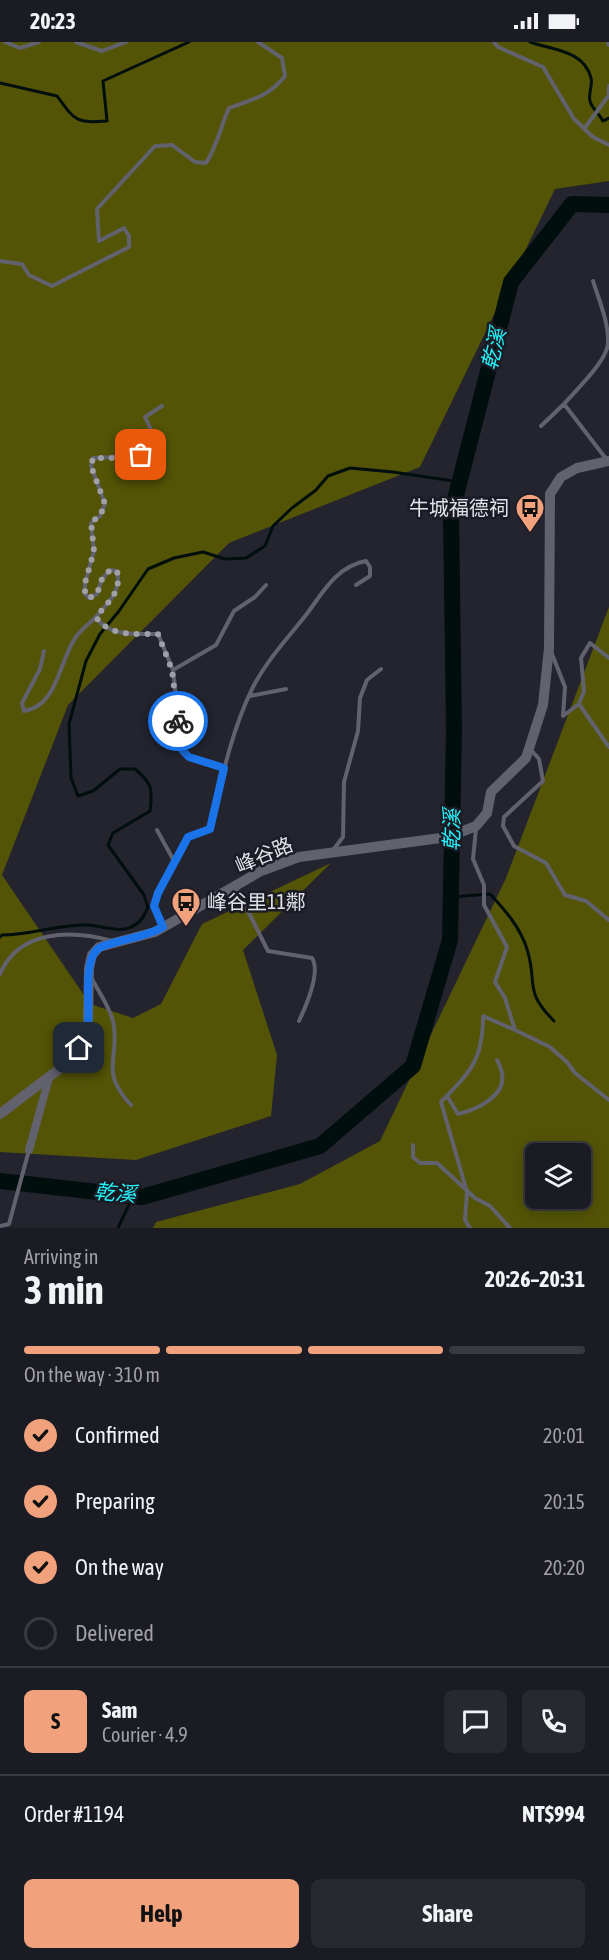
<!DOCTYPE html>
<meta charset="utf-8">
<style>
:root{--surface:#1b1b23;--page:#282830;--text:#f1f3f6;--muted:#a0a1a6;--line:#393941;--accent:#f1a17c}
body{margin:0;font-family:"Asap Condensed","Noto Sans TC",sans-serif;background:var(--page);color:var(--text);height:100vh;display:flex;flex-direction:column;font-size:22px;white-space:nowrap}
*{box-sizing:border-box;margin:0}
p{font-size:20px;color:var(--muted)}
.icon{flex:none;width:33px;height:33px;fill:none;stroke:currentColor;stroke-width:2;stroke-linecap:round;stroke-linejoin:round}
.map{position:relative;height:1186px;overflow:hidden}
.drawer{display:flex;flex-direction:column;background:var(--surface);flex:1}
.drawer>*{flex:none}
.controls{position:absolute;left:525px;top:1101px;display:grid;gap:12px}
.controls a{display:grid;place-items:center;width:66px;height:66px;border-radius:9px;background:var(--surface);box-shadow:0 3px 15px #0003,0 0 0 2px var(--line);font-size:30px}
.pin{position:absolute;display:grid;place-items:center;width:51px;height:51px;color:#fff;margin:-26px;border-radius:12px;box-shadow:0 3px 9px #0006}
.courier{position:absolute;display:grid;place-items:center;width:60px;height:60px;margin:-30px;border:4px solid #1a73e8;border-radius:50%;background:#fff;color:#222;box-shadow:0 2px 8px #0007}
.head em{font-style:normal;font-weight:700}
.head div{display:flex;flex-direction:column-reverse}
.head{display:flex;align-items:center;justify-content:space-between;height:102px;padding:0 24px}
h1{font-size:39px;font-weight:700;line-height:45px}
.bar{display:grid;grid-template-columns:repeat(4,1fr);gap:9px 6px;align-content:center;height:72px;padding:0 24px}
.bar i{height:8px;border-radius:4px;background:var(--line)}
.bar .on{background:var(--accent)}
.bar p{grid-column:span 4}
.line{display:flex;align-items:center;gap:15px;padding:0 24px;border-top:2px solid var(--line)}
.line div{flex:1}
.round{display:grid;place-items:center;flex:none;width:63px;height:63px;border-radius:9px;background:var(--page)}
ol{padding:0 24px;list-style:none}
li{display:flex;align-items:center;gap:18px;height:66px}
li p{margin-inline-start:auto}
li .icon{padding:6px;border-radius:50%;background:var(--accent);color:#111;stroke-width:4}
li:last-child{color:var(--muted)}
li i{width:33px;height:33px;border:3px solid var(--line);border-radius:50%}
.action{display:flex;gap:12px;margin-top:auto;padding:12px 24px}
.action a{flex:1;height:69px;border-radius:9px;background:var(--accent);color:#111;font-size:24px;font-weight:700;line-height:69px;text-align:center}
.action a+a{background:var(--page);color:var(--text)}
.status{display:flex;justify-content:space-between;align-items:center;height:42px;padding:0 30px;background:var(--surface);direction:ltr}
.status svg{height:16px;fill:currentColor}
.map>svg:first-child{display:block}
.forest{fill:#535406;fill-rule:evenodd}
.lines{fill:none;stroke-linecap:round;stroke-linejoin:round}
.stream{stroke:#010e0e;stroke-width:3}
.river{stroke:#010e0e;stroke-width:16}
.service{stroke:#62626f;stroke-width:4}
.minor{stroke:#62626f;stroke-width:8}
.tertiary{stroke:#62626f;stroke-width:10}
.done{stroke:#a0a0a9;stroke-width:6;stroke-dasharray:0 10.8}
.route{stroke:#1a73e8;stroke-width:8}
.labels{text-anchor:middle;stroke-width:5;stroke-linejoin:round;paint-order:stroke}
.poi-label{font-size:20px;fill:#e2e2ea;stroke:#1a1b25;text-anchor:end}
.street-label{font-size:20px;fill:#e2e2ea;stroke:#1a1b25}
.water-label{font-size:21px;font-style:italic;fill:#24f3f9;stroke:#1a1b25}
</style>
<div class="status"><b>20:23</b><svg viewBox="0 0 49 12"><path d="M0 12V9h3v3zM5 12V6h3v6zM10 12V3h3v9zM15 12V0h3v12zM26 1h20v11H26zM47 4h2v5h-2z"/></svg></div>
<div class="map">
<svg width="609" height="1186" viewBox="0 0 609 1186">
<rect width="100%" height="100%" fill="#24242f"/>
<path class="forest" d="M 0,0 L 609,0 L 609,139 L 555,147 L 420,425 L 229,501 L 68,663 L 2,833 L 90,962 L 133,976 L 161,962 L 202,882 L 331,821 L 243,908 L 277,1013 L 271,1074 L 136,1118 L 0,1110 Z
M 609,565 L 609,1186 L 153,1186 L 156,1180 L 300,1142 L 380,1099 L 506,836 ZM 536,1112 L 580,1112 L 580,1156 L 536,1156 Z"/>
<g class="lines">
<path class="stream" d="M 530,0 C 552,8 584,8 591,36 C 593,43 588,52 590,59 C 591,65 600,73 603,79 L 609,76
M 0,41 L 57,54 C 76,80 76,81 107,79 L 103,39 L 189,0
M 451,855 L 490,852 C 505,868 520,885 527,907 C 538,942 523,948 554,979
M 0,895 L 2,893 C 32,893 58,882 89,883 C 102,884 119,891 131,885 C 141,881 144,874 148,865 L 144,853 L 108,803 L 113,791 L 150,769 C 153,747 152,741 135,727 L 120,727 L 93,749 L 78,754 L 71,736 L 69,682 L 86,619 L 100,592 L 119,569 L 148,527 L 174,516 L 203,510 L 225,517 L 246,516 L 265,504 L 273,484 L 292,466 L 316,448 L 328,434 L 350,426 L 393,430 L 460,440
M 118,1186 L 133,1154"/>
<path class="river" d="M 0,1139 L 142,1155 L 320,1104 L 413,1024 L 450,898 L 454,688 L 451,473 L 511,240 L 572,162 L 609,163"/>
<path class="service" d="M 5,0 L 20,6 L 39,0
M 76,0 L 102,9 L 126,0
M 494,0 L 498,5 L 543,25 L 574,77 L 593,95 L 609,103
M 608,0 L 609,3
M 584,87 L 609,53 L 609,44
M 0,219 L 22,222 L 29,233 L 52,244 L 129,205 L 129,194 L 124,186 L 99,199 L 97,167 L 155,104 L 172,103 L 195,120 L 206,121 C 218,102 220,86 229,66 C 253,57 268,55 285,34 L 282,16 L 258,0
M 593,239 C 599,258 609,281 608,302 C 606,320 576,348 564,362 L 607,418
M 162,364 L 145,375 L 159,405 L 141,413 L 125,408 L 113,415 L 93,416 L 91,424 L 105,462 L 100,474 L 91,481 L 94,509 L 85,541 L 85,552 L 89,556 L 97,552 L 102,537 L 110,528 L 117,529 C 122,550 108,560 96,575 C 108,595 137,592 158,592 L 173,628 L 182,708 L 189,715 L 224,726
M 541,384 L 564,362
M 44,609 L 40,627 L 22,661 L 24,669 C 58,664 59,618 76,595 C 81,588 90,581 96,575
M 552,612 L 565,645 L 563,674 L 579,662 L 584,649 L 581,616 L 590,601 L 609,616
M 173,628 L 216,603 L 234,569 L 255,555 L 266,543
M 250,654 L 286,647
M 579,662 L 609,705
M 531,708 L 539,717 L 543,739 L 504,775 L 503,784 L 514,804 L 546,821 L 565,853 L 586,859 L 609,878
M 157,788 L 174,819
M 333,808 L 343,795 L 344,740 L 358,689 L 360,656 L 367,638 L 381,627
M 236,845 L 268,909 L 312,916 C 321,930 306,964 299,979
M 163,884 L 154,864 L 158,851 L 188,795 L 210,787 C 221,740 231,690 252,647 C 267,617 290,594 309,569 C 324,548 338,524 366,519 L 370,525 L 370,534 L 356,543
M 0,932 C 19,887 72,888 112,899
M 92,937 C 99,950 109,964 113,979 C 121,1016 98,1028 131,1063
M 515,988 L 550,1005 L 567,1020 L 575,1031 L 609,1058
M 447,1054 L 458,1072 C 475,1068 506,1055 502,1032 C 502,1028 499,1022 497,1018
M 413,1103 L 413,1115 L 420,1121 L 437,1121 L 475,1156 L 490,1164 L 510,1186
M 0,1184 L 9,1182 L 29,1108
M 470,1186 L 465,1178 L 467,1150 L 441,1060 C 471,1029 483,1018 483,974 L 515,988 L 505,956 L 495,940 L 507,905 L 484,863 L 484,843 L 473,817 L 476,787"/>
<path class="minor" d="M 29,1108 L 49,1036"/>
<path class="tertiary" d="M 0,1072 L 71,1018 L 79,1007 L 88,982 L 89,926 L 92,913 L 99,905 L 155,890 L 261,829 L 299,815 L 448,795 L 476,784 L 487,771 L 491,750 L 526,716 L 543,663 L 549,606 L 550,452 L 561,435 L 577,426 L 609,419"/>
</g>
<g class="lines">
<path class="done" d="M 141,413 L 125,408 L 113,416 L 93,416 L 91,424 L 105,462 L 100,474 L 91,480 L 94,509 L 85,541 L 85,552 L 89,556 L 97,552 L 102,537 L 110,528 L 117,529 C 122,550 108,560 96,575 C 109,595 137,592 158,592 L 172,628 L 178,679"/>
<path class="route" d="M 79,1006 C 82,998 87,989 88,980 C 90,962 82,913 101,905 C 121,897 144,896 163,885 L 154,864 L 158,851 L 188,795 L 210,787 L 224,726 L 189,715 L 182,708 L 178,679"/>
</g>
<defs>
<g id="bus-pin" transform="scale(1.5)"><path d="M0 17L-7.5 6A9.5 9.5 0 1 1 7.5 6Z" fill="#f1a17c" stroke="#1a1b25"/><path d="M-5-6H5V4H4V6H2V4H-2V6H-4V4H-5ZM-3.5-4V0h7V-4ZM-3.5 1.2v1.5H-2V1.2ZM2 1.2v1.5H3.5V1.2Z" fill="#111"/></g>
</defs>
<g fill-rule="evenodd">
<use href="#bus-pin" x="530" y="466"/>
<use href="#bus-pin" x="186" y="860"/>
</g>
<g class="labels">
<g class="poi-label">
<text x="509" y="473">牛城福德祠</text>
<text x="207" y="867" text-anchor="start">峰谷里11鄰</text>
</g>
<g class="street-label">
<text transform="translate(264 813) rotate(-23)" y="7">峰谷路</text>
</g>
<g class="water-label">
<text transform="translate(494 307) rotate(-76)" y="7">乾溪</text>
<text transform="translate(452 788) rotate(-89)" y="7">乾溪</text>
<text transform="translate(115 1151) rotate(5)" y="7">乾溪</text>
</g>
</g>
</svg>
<div class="controls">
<a><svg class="icon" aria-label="layers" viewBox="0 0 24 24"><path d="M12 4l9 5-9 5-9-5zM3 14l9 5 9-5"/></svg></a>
</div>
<div class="pin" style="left:141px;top:413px;background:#ea580c"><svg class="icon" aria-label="bag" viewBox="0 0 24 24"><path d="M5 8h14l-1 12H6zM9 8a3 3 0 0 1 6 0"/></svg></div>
<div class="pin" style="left:79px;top:1006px;background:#1f2937"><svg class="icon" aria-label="home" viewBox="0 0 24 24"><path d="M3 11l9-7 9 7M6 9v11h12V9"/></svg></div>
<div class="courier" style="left:178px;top:679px"><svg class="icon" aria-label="bike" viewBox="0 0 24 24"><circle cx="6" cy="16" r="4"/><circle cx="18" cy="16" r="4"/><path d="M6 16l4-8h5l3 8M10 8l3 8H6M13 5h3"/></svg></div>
</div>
<section class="drawer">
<div class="head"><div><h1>3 min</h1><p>Arriving in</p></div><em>20:26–20:31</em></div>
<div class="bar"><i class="on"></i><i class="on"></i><i class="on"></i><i></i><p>On the way · 310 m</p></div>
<ol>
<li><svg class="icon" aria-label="check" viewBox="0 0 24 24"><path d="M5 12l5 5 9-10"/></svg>Confirmed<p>20:01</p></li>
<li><svg class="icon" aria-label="check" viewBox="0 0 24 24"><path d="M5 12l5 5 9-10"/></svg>Preparing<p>20:15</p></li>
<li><svg class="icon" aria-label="check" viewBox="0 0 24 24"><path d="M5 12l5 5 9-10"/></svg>On the way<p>20:20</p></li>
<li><i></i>Delivered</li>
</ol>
<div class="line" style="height:108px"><b class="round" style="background:var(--accent);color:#111">S</b><div><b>Sam</b><p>Courier · 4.9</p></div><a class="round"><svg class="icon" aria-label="chat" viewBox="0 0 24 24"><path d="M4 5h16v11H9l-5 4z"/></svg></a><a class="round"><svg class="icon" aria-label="phone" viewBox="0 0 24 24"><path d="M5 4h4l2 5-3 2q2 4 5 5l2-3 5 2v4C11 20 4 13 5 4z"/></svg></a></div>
<div class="line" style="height:78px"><div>Order #1194</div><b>NT$994</b></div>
<div class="action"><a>Help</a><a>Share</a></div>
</section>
